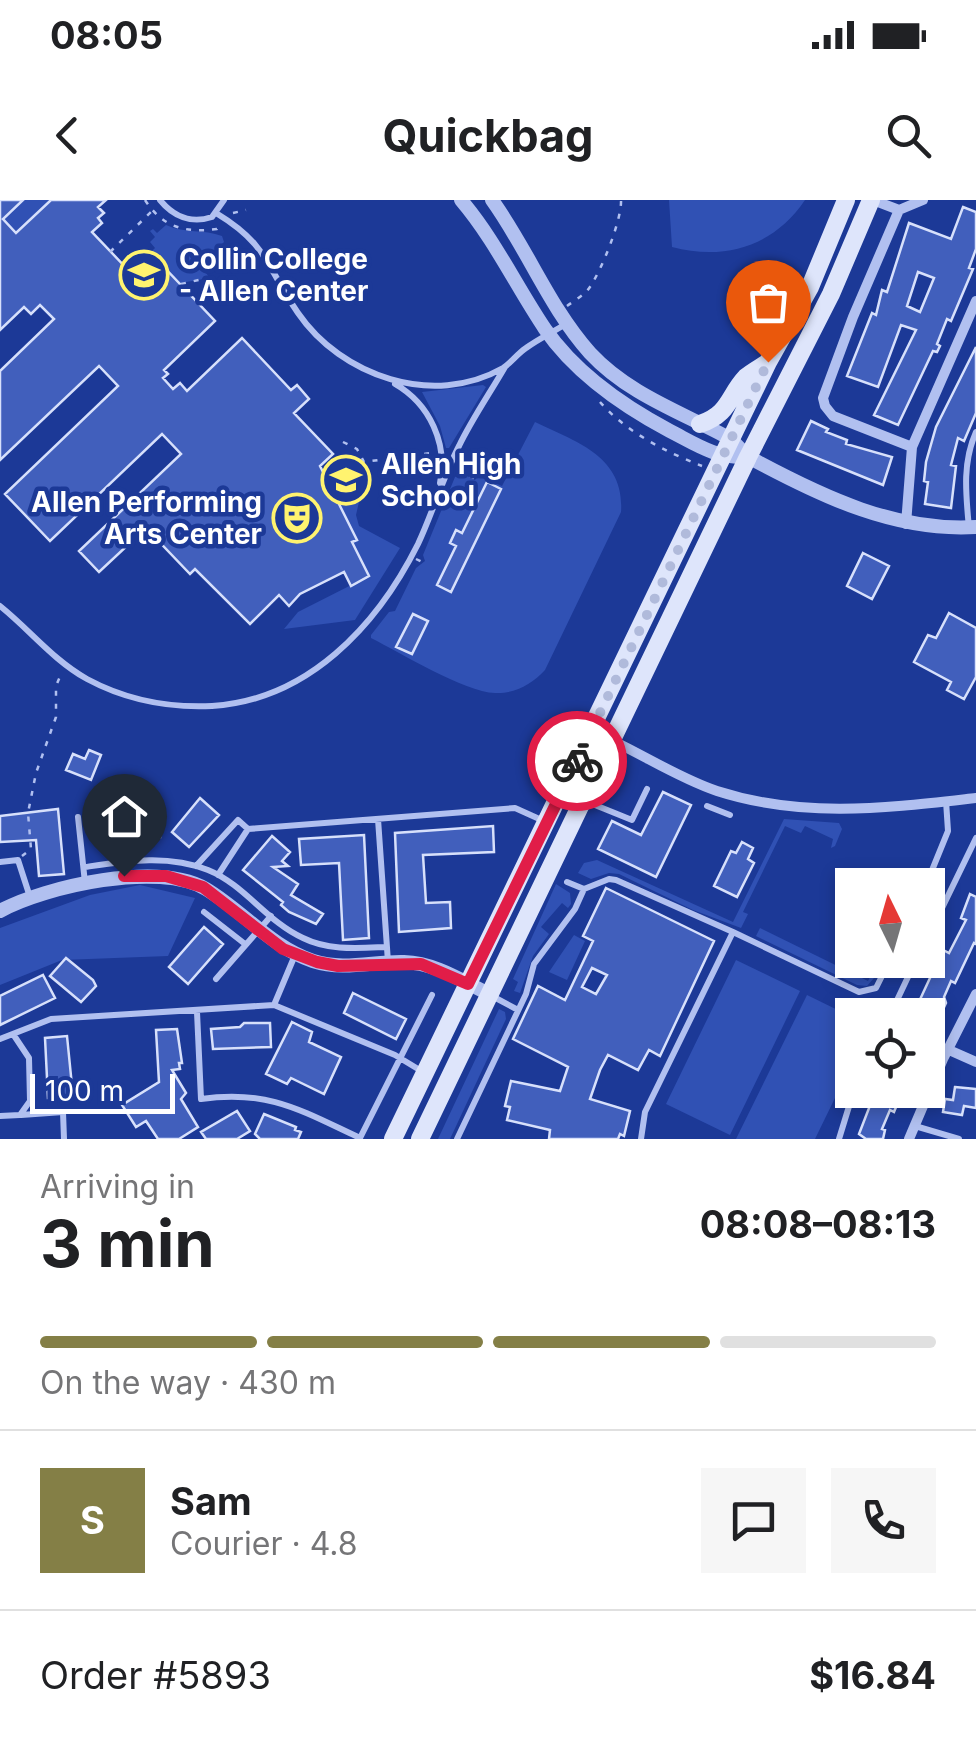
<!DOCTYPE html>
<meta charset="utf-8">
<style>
:root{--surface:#fff;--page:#f6f6f6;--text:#202124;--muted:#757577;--line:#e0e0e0;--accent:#847f46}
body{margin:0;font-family:Inter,sans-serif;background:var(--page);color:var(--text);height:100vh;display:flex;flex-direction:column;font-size:38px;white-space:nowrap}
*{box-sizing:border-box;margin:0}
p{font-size:32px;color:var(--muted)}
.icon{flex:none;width:55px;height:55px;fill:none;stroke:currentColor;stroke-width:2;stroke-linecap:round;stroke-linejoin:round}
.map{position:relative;height:939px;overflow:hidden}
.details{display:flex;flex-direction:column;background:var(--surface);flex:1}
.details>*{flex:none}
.needle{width:65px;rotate:355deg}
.buttons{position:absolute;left:835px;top:668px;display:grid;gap:20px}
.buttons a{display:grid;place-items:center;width:110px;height:110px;border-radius:0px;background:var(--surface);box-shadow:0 5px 15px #0003;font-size:50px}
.scale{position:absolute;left:30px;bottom:25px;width:145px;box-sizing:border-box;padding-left:10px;border:5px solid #fff;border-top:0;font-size:28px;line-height:35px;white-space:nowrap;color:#fff;-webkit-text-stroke:8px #1c3997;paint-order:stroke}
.pin{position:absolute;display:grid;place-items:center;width:85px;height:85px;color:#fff;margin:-102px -42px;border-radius:50% 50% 50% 0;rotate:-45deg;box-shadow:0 0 10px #0007}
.pin .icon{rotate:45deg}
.courier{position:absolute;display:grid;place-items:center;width:100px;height:100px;margin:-50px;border:8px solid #e11d48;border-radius:50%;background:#fff;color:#222;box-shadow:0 2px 12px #0007}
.summary em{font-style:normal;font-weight:700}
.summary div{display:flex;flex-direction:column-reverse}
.summary{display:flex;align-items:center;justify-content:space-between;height:170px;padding:0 40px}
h1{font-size:65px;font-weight:700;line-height:75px}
.bar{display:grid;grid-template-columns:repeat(4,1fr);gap:15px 10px;align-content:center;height:120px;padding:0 40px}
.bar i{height:12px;border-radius:8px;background:var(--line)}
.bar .selected{background:var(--accent)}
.bar p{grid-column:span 4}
.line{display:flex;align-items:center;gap:25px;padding:0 40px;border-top:2px solid var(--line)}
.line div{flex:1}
.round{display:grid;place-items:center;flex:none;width:105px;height:105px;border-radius:0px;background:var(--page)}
.status{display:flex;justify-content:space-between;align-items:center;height:70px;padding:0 50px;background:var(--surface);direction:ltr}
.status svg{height:28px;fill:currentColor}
header{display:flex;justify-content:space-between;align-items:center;height:130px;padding:0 40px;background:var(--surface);font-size:45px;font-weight:700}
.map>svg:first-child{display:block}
.green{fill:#3051b4}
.building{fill:#415fbc;stroke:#d7e0fb;stroke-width:2.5;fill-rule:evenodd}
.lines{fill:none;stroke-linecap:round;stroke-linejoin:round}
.path{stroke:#b1c0f0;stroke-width:2.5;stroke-dasharray:5 8;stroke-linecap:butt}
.service{stroke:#b1c0f0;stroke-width:6}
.minor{stroke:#b1c0f0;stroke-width:10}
.tertiary{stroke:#b1c0f0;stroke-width:14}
.secondary{stroke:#dee5fb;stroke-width:18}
.done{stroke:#b0badb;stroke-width:10;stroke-dasharray:0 18}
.route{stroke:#e11d48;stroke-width:12}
.labels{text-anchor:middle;stroke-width:9;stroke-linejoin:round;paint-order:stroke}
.poi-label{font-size:28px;font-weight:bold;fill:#fff;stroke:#1c3997;text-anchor:start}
</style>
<div class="status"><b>08:05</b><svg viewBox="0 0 49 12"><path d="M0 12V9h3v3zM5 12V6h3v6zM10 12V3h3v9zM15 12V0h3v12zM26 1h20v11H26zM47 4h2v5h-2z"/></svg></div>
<header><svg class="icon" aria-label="back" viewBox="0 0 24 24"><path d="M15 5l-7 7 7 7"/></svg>Quickbag<svg class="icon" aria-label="search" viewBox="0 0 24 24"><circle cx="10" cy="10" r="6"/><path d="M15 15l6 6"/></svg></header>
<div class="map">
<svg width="976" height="939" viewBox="0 0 976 939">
<rect width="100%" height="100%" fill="#1c3997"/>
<path class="green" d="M 17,0 L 51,0 L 16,33 L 3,19 Z
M 669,0 L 805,0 C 774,46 725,61 672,47 Z
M 166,25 C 185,34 204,29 222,36 L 224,42 L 216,50 L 215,64 L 205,72 L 210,78 L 180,83 L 161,63 L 155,68 L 151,63 L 146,67 L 141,62 L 155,48 L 150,42 L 155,37 L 150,31 L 153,29 L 157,33 Z
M 483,185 L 486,187 L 449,248 L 446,248 L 440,226 L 422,192 Z
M 535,222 C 576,242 625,256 621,312 L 545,470 C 532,484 515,494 495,493 C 464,492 401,453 371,438 L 371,435 L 389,412 L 395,411 L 416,368 L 425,361 L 423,355 L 455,277 L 463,274 L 475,280 L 478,276 L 502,286 Z
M 337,293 L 359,302 L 356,315 L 359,326 L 400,348 L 355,420 L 284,429 L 298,412 L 369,376 L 352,342 L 357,339 L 335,295 Z
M 784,619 L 839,623 L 842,629 L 835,646 L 831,648 L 833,639 L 805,626 L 801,633 L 785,626 L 743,712 L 748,714 L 741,728 L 693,710 L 619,674 L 609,673 L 591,679 L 578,673 L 584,663 L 597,660 L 733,722 Z
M 556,684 L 570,693 L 571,704 L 568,708 L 562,703 L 541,727 L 549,734 L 533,756 L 520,793 L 514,791 L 518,782 L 513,779 Z
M 140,685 L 195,698 L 168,756 L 62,760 L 0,785 L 0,728 L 90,695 Z
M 760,728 L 868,781 L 871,775 L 874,778 L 867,786 L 857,785 L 756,736 Z
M 574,735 L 585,741 L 567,780 L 549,772 Z
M 736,760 L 800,791 L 730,935 L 666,904 Z
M 807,795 L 852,817 L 852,863 L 815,939 L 736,939 Z
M 499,809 L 505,812 L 506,819 L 450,939 L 438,939 Z"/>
<path class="building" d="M 0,0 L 23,0 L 3,19 L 16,33 L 51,0 L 106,0 L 98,7 L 104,13 L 98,18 L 102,23 L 92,32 L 130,72 L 140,62 L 146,69 L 151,64 L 156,69 L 161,64 L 215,121 L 164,170 L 168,174 L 163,178 L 173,189 L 180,183 L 187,191 L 242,138 L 291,190 L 297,185 L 309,199 L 294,213 L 333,254 L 320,266 L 357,340 L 352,342 L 369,376 L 351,386 L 344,372 L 300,394 L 289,406 L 279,395 L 250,424 L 195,369 L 190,374 L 146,328 L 99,372 L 79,351 L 181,254 L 162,234 L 50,341 L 5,294 L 118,186 L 99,166 L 0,260 L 0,171 L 54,119 L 40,105 L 31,114 L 24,107 L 0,130 Z
M 963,7 L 976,12 L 976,49 L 969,68 L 973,69 L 951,121 L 947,119 L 937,144 L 940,146 L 937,152 L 933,151 L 898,225 L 874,215 L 916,130 L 901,125 L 878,187 L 847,176 L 872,113 L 876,115 L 882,90 L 887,92 L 909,23 L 951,39 ZM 918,72 L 934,78 L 920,112 L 907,106 Z
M 976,147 L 976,213 L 964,241 L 958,238 L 951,265 L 956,266 L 951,308 L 925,304 L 928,282 L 924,281 L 926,262 L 936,227 Z
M 811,221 L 828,229 L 826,232 L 847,240 L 846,244 L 892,257 L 883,285 L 797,250 Z
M 487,282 L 501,289 L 451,392 L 437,385 L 456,346 L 450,343 L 456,330 L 462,333 Z
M 863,353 L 889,366 L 872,399 L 847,386 Z
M 949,413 L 976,428 L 976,477 L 964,499 L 947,490 L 951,482 L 914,462 L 928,435 L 936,438 Z
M 413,414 L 428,421 L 412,454 L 396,447 Z
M 89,550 L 101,555 L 91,580 L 66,570 L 73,554 L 85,559 Z
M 663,592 L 691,605 L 656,677 L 598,649 L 612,621 L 641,635 Z
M 200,598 L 219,615 L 189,647 L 172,632 Z
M 58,609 L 64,674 L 39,676 L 36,640 L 0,642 L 0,616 Z
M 158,610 L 160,637 L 95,642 L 93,616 Z
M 493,626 L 494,652 L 423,655 L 426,703 L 450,702 L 451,728 L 399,732 L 395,633 Z
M 364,635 L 369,738 L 343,740 L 339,663 L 301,665 L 299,639 Z
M 272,636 L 290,652 L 282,661 L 288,666 L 273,667 L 298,684 L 291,695 L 323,714 L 316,724 L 289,712 L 281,705 L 283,702 L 243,670 Z
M 742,642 L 753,648 L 748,659 L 754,663 L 737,697 L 714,686 L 731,651 L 736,653 Z
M 606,688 L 714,741 L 660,856 L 649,850 L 638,870 L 608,855 L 600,870 L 590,899 L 630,911 L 624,936 L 620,934 L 618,939 L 549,939 L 550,930 L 507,920 L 510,907 L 505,906 L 511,881 L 560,891 L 568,867 L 513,839 L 538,786 L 565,800 L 593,741 L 583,736 ZM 592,768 L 607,775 L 596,794 L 582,787 Z
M 970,694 L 976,697 L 976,744 L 974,743 L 955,783 L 951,781 L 944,797 L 946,803 L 928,842 L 928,815 L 907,815 L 912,804 L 917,806 L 943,750 L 949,753 L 966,720 L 961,718 Z
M 204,727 L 223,744 L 188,784 L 169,767 Z
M 66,758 L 93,780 L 96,786 L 81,802 L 50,776 Z
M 43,775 L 55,798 L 0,825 L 0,796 Z
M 353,793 L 406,819 L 396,839 L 344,813 Z
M 292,822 L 312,832 L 309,842 L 341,857 L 324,894 L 291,878 L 287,884 L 266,874 Z
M 244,823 L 270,823 L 271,847 L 213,849 L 211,829 L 240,827 Z
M 177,829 L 182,863 L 179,863 L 180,869 L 172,870 L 186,893 L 181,899 L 198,927 L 179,939 L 158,939 L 146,921 L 136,927 L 122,905 L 159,882 L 156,830 Z
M 67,836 L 73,896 L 48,898 L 45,838 Z
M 955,887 L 976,889 L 976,908 L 964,906 L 962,915 L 943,912 L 945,899 L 953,900 Z
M 868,890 L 903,890 L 894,912 L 890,910 L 882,929 L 885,930 L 883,939 L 866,939 L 859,934 L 871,903 L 864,900 Z
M 237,911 L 250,931 L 237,939 L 206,939 L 201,932 Z
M 264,914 L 296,927 L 295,930 L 301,932 L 298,939 L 260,939 L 255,934 Z"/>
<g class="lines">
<path class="path" d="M 145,0 C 163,28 186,33 217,29 L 219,24
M 233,13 L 246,10
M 110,52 L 152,11
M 181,84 L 212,77
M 567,106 C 574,101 582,96 587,91 C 600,75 622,20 621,0
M 600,202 C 626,232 666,252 702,266
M 343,242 L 357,249 L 364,262 L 431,253 L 435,256
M 458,270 L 476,279
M 416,359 L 424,363
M 22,656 L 31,649 L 28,613 L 36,573 L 56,517 L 56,486 L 61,474"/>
<path class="service" d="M 160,0 C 173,16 191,24 212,17 L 224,0
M 216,13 C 269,45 266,67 298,113 C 341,176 433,208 503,168 C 511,163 517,154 526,148 C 538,139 553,132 566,124
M 395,184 C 430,204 448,244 440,283
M 969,328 C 966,295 962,263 976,232
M 0,406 C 30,430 53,460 87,479 C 126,500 169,508 212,506 C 308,500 377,426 418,344 C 433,312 443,277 459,246 C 472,219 490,193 505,167
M 585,601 L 632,620 L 647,589
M 707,606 L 730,615
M 78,617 L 85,683
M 378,619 L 388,762
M 0,662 L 18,660 L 30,697
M 196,666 L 238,620 L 248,629
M 85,667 C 126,661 168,654 208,670 C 245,685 267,722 303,738 C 329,751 359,748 387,747
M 218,675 L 248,629 L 515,608 L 546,622
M 567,682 L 584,689 L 609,679 L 616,680 L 733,732 L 645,912 L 641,939
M 926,685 L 948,631 L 946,601
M 204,712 L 245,744
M 733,732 L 859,792 L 876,788 L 890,760
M 928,737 L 976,638
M 295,755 L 274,805 L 395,855 L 423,872
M 216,779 L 271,716
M 490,795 L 518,810
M 197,812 L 201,899 C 268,889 302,911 360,938 L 432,795
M 890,815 L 916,760
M 0,839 L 51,819 L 274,805
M 21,915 L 63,912 L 64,939
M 0,916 L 20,915 L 30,901 L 29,858 L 13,834
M 915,926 L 959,939
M 457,939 L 526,794 L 534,764 L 575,709 L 584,689
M 839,939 L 854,890"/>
<path class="minor" d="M 873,0 L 899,10 L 923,0
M 899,10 L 853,117 L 823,198 L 825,206 L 833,216 L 912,247
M 906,324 L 912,247 L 976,101
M 613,541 C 647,557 681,579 717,591 C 804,619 887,608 976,598
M 949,850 L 976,862
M 909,939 L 943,859 L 976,794"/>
<path class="tertiary" d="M 461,0 C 495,40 516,86 545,129 C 576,174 623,206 670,231 C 699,246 715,258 748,257
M 492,0 C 528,50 549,107 590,153 C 627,193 678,211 725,236 C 737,242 742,254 754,260 C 823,297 896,332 976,327
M 0,711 C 46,686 159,661 206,689 C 244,712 271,747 313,761 C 344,771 374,761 404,762 C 436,763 462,781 489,794"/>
<path class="secondary" d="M 700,224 C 730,214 728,196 746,177 C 752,172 761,167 767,163
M 393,939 L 768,162 L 810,87 L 846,0
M 420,939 L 748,257 L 831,94 L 871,0"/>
</g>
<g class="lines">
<path class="done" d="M 577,561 L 768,162"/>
<path class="route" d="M 124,676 L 166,676 L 203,687 L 283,749 L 317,762 L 338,766 L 421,764 L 468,784 L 577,561"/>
</g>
<defs>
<g id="university-ring" transform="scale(2.5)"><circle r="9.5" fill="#1c3997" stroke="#fff36f" stroke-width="1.5"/><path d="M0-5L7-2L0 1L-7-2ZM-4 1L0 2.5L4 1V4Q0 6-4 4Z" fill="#fff36f"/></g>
<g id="school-ring" transform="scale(2.5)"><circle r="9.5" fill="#1c3997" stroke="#fff36f" stroke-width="1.5"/><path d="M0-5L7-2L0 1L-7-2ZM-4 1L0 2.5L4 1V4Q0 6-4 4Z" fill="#fff36f"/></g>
<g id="theatre-ring" transform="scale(2.5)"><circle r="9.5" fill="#1c3997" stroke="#fff36f" stroke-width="1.5"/><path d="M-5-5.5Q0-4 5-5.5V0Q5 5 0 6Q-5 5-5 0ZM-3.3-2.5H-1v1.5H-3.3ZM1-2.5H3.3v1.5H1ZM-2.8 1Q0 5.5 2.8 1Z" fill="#fff36f"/></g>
</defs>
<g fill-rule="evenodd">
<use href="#university-ring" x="144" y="75"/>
<use href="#school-ring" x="346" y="280"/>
<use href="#theatre-ring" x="297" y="318"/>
</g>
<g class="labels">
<g class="poi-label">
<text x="179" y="69">Collin College<tspan x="179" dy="32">- Allen Center</tspan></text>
<text x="381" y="274">Allen High<tspan x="381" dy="32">School</tspan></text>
<text x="262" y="312" text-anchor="end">Allen Performing<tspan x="262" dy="32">Arts Center</tspan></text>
</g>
</g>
</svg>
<div class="buttons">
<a><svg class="needle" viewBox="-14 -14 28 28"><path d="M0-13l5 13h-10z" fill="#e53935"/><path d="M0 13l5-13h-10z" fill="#757577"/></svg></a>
<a><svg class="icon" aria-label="locate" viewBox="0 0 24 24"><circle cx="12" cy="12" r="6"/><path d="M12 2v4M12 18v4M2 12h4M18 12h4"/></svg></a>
</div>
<div class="scale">100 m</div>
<div class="pin" style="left:768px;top:162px;background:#ea580c"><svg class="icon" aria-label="bag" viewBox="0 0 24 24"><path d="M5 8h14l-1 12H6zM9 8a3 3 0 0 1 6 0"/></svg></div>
<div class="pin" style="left:124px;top:676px;background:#1f2937"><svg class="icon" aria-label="home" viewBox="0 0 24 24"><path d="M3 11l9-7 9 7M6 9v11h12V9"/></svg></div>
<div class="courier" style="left:577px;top:561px"><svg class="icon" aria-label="bike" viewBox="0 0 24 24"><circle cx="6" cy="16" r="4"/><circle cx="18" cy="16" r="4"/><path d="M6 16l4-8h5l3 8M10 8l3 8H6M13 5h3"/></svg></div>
</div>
<section class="details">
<div class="summary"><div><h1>3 min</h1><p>Arriving in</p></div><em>08:08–08:13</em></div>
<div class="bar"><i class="selected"></i><i class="selected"></i><i class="selected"></i><i></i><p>On the way · 430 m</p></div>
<div class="line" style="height:180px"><b class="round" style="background:var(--accent);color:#fff">S</b><div><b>Sam</b><p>Courier · 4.8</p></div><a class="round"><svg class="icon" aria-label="chat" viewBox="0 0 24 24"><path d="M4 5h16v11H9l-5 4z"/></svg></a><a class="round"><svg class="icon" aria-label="phone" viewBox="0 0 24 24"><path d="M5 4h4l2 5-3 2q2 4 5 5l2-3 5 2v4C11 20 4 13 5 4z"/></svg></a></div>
<div class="line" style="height:130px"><div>Order #5893</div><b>$16.84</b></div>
</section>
